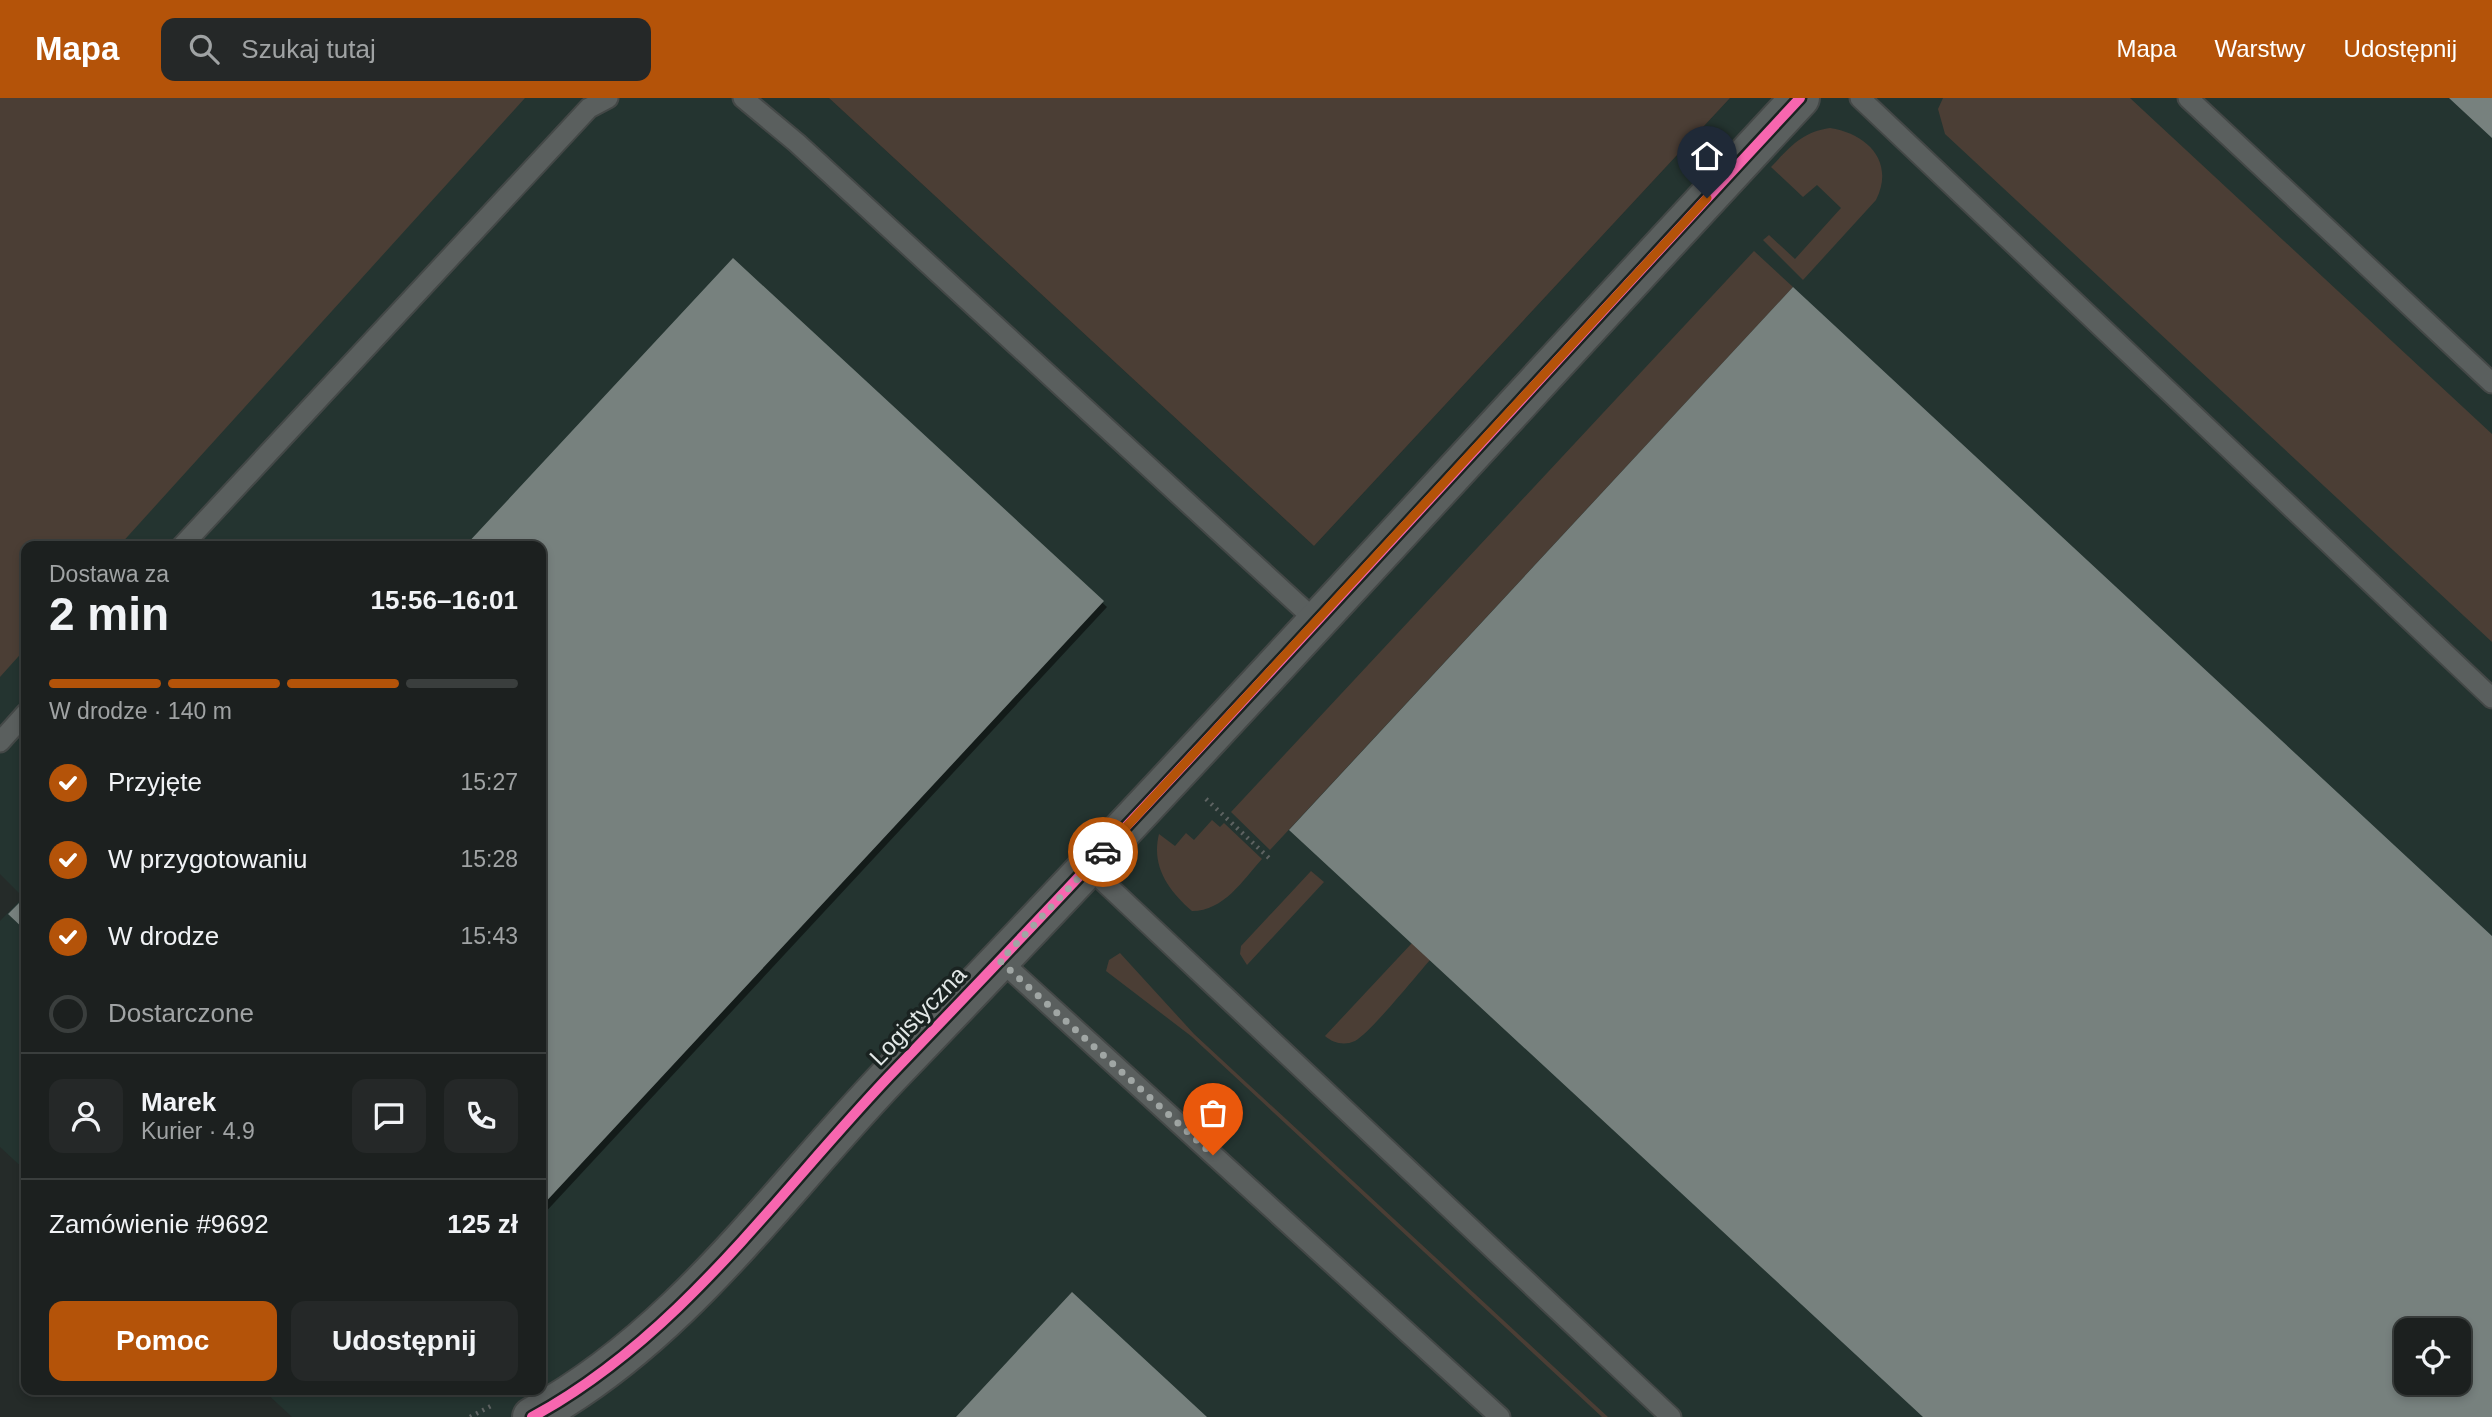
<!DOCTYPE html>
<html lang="pl">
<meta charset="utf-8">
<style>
:root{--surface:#1c201f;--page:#252828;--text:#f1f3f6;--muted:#a0a3a4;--line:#3a3e3d;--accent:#b45309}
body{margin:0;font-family:Helvetica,sans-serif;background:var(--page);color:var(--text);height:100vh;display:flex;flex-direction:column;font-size:26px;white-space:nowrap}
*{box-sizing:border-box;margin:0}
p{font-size:23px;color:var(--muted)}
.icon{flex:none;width:38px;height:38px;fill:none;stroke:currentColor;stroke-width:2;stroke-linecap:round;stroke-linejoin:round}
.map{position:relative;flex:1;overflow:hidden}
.details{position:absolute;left:21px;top:443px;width:525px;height:854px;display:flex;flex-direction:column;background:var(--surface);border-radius:14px;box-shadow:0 4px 10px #0003,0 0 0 2px var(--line)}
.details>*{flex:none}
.controls{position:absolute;left:2394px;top:1220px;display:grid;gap:14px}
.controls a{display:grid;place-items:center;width:77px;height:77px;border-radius:14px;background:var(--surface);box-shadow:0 4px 10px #0003,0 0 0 2px var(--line);font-size:35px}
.pin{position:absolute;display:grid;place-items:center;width:60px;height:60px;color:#fff;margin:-72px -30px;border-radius:50% 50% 50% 0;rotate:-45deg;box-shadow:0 0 7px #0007}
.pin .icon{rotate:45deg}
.courier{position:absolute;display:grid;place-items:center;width:70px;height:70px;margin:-35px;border:5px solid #b45309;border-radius:50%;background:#fff;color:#222;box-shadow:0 2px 9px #0007}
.head em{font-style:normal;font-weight:800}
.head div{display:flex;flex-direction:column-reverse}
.head{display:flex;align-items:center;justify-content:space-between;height:119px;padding:0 28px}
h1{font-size:46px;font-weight:800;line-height:52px}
.bar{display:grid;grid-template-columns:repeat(4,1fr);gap:10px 7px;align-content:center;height:84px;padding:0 28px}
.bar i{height:9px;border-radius:5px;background:var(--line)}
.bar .active{background:var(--accent)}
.bar p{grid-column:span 4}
.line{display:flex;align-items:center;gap:18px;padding:0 28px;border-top:2px solid var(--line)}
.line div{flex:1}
.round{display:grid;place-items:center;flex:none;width:74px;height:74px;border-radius:14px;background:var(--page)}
ol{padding:0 28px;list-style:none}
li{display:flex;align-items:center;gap:21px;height:77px}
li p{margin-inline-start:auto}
li .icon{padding:7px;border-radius:50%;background:var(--accent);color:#fff;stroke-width:4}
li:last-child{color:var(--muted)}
li i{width:38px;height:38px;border:4px solid var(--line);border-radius:50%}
.action{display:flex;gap:14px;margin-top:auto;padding:14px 28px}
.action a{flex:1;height:80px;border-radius:14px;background:var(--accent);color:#fff;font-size:28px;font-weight:800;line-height:80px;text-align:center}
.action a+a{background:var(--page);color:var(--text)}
header{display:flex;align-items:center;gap:42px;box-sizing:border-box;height:98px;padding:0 35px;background:var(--accent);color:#fff}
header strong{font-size:33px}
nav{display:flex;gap:38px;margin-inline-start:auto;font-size:24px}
.search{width:490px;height:63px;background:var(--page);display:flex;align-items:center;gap:18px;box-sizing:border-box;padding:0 24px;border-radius:14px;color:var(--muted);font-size:26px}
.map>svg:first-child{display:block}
.built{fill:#243430;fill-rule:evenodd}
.green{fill:#4b3e35}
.shadow{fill:#0007;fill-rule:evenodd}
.building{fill:#77817e;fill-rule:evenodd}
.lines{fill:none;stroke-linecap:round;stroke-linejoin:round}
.service-casing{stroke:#444847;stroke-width:23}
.minor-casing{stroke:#444847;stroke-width:42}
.path{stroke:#5e6362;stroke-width:4.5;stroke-dasharray:2 5;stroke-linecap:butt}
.service{stroke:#5a5f5e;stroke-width:19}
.minor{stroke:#5a5f5e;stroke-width:38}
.cycleway-casing{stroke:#1a2321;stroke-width:15}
.cycleway{stroke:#f766af;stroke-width:10}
.done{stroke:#a0a6a4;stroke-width:7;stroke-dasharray:0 12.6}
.route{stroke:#b45309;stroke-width:9}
.labels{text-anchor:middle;stroke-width:7;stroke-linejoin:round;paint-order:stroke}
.street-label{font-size:24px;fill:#e2e8e7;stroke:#1a2321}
</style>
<header>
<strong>Mapa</strong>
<div class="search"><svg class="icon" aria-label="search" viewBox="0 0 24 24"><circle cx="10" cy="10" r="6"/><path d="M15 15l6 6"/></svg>Szukaj tutaj</div>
<nav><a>Mapa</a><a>Warstwy</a><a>Udostępnij</a></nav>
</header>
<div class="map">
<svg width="2492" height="1319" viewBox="0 0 2492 1319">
<rect width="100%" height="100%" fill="#252b29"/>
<path class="built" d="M 523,0 L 829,0 L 1314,448 L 1730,0 L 2492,0 L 2492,1319 L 292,1319 L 263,1292 L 541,1292 L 541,448 L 108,448 ZM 2406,1232 L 2459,1232 L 2459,1284 L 2406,1284 Z
M 26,536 L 26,1073 L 0,1049 L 0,823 L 23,799 L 0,776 L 0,564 Z"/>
<path class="green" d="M 0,0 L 525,0 L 119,448 L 26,448 L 26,550 L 0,579 Z
M 829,0 L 1730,0 L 1314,448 Z
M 1943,0 L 2130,0 L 2492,336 L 2492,544 L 1945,36 L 1938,11 Z
M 1830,30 C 1868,36 1895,64 1876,102 L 1803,182 L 1763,142 L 1769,137 L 1795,161 L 1841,110 L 1817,87 L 1803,99 L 1771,69 C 1790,49 1802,34 1830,30 Z
M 1754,153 L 1793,189 L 1270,752 L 1231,714 Z
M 1212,722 L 1220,729 L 1224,725 L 1262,761 C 1243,782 1224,813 1192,813 C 1168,792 1151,768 1159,736 L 1175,748 L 1186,735 L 1194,742 Z
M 1311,773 L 1324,784 L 1247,867 L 1240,856 L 1241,848 Z
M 1412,845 L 1430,862 C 1415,879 1371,934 1355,943 C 1344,948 1333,945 1325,938 Z
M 1120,855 L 1194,936 L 1608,1319 L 1602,1319 L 1191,938 L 1106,873 L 1109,862 Z"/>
<path class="shadow" d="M 733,162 L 1107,509 L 541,1119 L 541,448 L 468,448 Z
M 2492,840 L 2492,1319 L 1925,1319 ZM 2406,1232 L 2459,1232 L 2459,1284 L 2406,1284 Z"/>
<path class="building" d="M 2449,0 L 2492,0 L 2492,40 Z
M 733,160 L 1104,503 L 541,1109 L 541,448 L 465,448 Z
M 1793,189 L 2492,838 L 2492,1319 L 1923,1319 L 1289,732 ZM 2406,1232 L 2459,1232 L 2459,1284 L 2406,1284 Z
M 19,805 L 26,811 L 26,833 L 8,816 Z
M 1072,1194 L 1207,1319 L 956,1319 Z"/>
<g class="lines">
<g class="service-casing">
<path id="service" d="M 743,0 L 797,45 L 1315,522
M 1860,0 L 2492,600
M 2188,0 L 2492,285
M 182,448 L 589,10 L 608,0
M 0,644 L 26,615
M 1088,769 L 1671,1319
M 1001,863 L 1500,1319"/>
</g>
<g class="minor-casing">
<path id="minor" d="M 532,1319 C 682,1238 780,1091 896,971 C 1203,652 1499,324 1800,0"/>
</g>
<path class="path" d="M 1206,701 L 1269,760
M 470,1319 L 491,1308"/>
<use href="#service" class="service"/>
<use href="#minor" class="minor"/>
<g class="cycleway-casing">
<path id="cycleway" d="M 532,1319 C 682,1238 780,1091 896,971 C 1203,652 1499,324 1800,0"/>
</g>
<use href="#cycleway" class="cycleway"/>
</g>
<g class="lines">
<path class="done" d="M 1103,754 L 1000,863 L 1213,1057"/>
<path class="route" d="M 1103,754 L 1707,100"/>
</g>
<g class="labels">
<g class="street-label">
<text transform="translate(918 918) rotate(-46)" y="8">Logistyczna</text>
</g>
</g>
</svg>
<div class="controls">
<a><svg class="icon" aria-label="locate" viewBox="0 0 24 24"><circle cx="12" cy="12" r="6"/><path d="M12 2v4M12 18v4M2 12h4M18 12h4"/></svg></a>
</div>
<div class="pin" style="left:1213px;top:1057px;background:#ea580c"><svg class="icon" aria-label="bag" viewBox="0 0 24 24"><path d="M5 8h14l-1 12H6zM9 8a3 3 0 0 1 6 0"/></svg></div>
<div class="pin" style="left:1707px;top:100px;background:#1f2937"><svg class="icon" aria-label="home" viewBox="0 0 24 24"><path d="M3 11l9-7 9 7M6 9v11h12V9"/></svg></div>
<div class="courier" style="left:1103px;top:754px"><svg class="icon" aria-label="car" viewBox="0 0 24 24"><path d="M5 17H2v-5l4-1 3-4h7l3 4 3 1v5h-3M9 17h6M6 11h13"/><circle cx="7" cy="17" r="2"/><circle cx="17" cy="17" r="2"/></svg></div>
<section class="details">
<div class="head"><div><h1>2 min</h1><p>Dostawa za</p></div><em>15:56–16:01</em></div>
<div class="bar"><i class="active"></i><i class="active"></i><i class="active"></i><i></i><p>W drodze · 140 m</p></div>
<ol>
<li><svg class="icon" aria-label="check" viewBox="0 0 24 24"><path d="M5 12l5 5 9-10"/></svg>Przyjęte<p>15:27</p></li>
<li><svg class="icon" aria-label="check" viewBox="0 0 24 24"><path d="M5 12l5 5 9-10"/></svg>W przygotowaniu<p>15:28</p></li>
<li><svg class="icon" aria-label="check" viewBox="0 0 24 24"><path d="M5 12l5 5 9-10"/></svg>W drodze<p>15:43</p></li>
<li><i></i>Dostarczone</li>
</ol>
<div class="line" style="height:126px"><a class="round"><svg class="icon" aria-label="person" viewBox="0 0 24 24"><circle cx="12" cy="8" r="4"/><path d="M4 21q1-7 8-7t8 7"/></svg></a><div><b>Marek</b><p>Kurier · 4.9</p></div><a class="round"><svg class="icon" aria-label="chat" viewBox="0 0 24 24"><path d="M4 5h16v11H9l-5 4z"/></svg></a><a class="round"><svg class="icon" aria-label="phone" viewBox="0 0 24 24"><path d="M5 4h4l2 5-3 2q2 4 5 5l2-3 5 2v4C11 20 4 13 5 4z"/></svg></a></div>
<div class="line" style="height:91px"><div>Zamówienie #9692</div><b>125 zł</b></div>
<div class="action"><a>Pomoc</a><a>Udostępnij</a></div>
</section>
</div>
